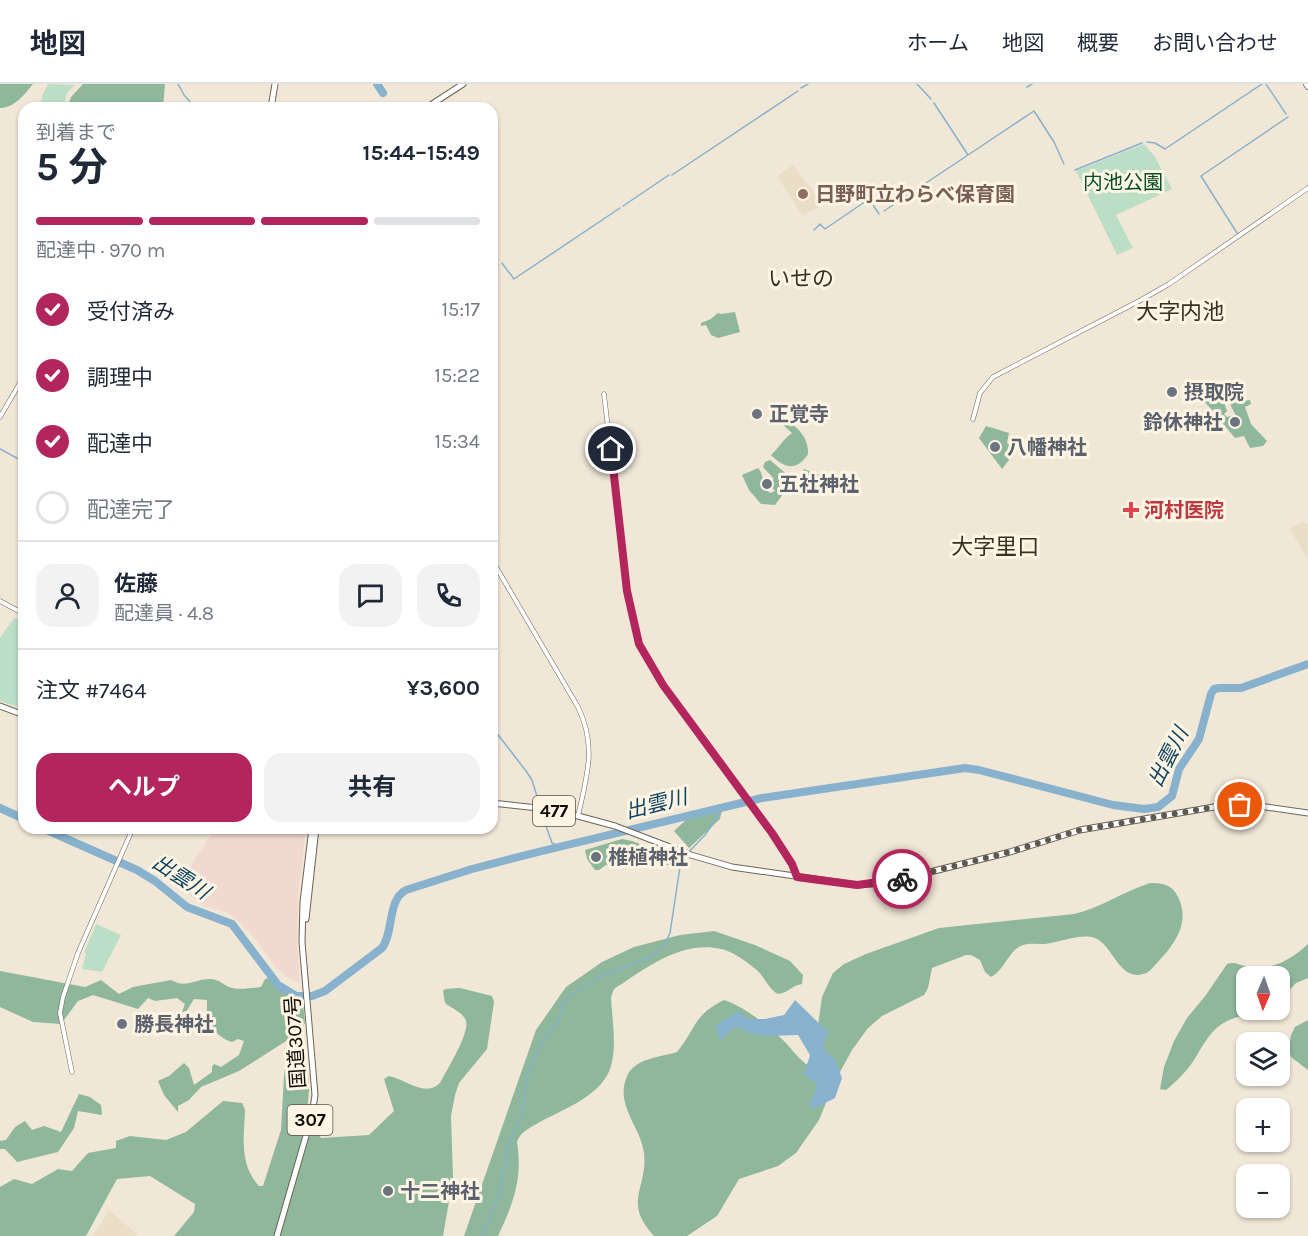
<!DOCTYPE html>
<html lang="ja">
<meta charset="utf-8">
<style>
:root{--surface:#fff;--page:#f2f2f3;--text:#1f2937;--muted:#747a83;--line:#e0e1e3;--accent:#b2255d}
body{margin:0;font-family:Karla,"Noto Sans JP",sans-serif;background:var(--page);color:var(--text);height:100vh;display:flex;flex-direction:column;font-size:22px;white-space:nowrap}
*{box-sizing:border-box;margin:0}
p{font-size:20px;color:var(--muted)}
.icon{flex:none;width:33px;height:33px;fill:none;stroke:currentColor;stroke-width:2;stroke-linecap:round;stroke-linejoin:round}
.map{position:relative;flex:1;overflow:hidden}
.details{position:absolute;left:18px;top:18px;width:480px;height:732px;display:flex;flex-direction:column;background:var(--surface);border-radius:18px;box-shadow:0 2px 4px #0004}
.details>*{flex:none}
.needle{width:39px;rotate:182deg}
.controls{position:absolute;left:1236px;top:882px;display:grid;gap:12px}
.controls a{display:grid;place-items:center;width:54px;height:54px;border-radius:12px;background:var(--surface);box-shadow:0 2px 4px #0004;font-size:30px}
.pin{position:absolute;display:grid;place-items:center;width:51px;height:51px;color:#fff;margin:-26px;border:3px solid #fff;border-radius:50%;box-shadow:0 2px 6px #0007}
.courier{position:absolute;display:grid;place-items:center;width:60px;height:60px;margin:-30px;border:4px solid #b2255d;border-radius:50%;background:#fff;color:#222;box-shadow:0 2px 8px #0007}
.summary em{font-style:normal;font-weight:700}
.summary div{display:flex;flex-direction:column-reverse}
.summary{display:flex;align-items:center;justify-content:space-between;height:102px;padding:0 18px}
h1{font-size:39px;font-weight:700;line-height:45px}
.bar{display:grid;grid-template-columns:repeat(4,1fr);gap:9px 6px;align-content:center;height:72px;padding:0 18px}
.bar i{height:8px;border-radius:4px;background:var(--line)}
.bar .active{background:var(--accent)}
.bar p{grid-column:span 4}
.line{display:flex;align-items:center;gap:15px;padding:0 18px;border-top:2px solid var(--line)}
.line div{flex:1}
.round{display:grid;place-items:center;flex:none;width:63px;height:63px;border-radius:18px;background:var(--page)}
ol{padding:0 18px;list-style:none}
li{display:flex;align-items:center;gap:18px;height:66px}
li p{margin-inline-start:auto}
li .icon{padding:6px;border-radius:50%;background:var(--accent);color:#fff;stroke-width:4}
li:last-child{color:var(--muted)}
li i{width:33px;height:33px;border:3px solid var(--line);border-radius:50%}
.button{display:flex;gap:12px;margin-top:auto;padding:12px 18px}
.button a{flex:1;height:69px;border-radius:18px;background:var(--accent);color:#fff;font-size:24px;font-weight:700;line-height:69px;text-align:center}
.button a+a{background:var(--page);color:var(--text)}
header{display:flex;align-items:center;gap:36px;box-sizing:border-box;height:84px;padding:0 30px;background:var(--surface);border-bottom:2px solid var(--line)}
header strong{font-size:28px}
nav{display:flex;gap:33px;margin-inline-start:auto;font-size:21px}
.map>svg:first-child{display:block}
.commercial{fill:#f1d8d0}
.built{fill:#eadec6}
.green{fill:#bcdec6}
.forest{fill:#8eb79b}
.water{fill:#87b1cc}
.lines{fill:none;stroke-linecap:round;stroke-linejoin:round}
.stream{stroke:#87b1cc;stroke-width:1.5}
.river{stroke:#87b1cc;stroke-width:8}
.tertiary-casing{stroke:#6c6456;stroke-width:5}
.secondary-casing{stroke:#6c6456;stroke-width:6}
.trunk-casing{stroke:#6c6456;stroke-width:7}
.tertiary{stroke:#fff;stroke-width:4}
.secondary{stroke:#fff;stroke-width:4.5}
.trunk{stroke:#fff;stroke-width:5}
.done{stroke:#5e5950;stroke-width:6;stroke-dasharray:0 10.8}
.route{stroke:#b2255d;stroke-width:8}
.education-dot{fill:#8d6e63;stroke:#fdf4e4;stroke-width:2}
.worship-dot{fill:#6b7280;stroke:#fdf4e4;stroke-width:2}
.health-dot{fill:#e0444e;stroke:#fdf4e4;stroke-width:2}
.labels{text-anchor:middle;stroke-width:6;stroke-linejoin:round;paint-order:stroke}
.shield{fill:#fdf4e4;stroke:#565249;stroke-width:1.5}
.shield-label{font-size:18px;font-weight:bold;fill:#0f0c07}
.park-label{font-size:20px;fill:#054e2a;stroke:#fdf4e4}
.education-label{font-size:20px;font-weight:bold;fill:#785e54;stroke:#fdf4e4;text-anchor:start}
.worship-label{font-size:20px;font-weight:bold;fill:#5b616d;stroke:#fdf4e4;text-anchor:start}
.health-label{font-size:20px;font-weight:bold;fill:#be3a42;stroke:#fdf4e4;text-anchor:start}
.street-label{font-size:20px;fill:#0f0c07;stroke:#fdf4e4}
.water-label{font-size:21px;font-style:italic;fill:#0d435f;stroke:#fdf4e4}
.quarter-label{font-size:22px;fill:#373023;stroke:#fdf4e4}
</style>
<header>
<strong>地図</strong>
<nav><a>ホーム</a><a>地図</a><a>概要</a><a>お問い合わせ</a></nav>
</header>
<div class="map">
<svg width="1308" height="1152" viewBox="0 0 1308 1152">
<rect width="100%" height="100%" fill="#f0e7d7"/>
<path class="commercial" d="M 215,744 L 306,744 L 299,804 L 297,853 L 300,899 L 289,894 L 275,882 L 253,852 L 231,830 L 201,820 L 178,802 Z"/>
<path class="built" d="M 793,81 L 819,115 L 818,124 L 802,131 L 777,92 Z
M 1303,437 L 1306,440 L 1308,439 L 1308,476 L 1290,445 Z
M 109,1126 L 139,1152 L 93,1152 Z"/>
<path class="green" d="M 48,0 L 75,1 L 67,9 L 64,24 L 39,24 L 43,10 Z
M 1144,60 L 1155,73 L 1172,105 L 1116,131 L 1133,164 L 1117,171 L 1076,87 Z
M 14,534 L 24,537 L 24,625 L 0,617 L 0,554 Z
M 96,840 L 121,851 L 102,888 L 82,885 L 86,870 L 84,869 Z"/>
<path class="forest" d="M 0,0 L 33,0 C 24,11 14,24 0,24 Z
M 83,0 L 165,0 L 163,24 L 67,24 L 71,13 Z
M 735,228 L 740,248 L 718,254 L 711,251 L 706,241 L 701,242 L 701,239 L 711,235 L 718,229 L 721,230 Z
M 1213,301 L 1216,308 L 1224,318 L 1227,327 L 1224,330 L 1227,333 L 1231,332 L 1233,335 L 1236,332 L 1228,316 L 1234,313 L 1235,306 L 1239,307 L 1243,317 L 1250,316 L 1251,320 L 1245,323 L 1251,340 L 1267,357 L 1263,362 L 1250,364 L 1244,352 L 1235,354 L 1200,312 Z
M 784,334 C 797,343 809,353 808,370 C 797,387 785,385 771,371 C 779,364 783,355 792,349 L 781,339 Z
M 986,342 L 1009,349 L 1007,359 L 1016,367 L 1002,385 L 979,354 Z
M 770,376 L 790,393 L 784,401 L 783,410 L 775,421 L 761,420 L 749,406 L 742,391 L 758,384 C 764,390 761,400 770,409 L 775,407 L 769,400 L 774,395 L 763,383 L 765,378 Z
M 804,385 L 819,391 L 823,405 L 814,411 C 810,406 806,403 809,395 L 802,391 Z
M 722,726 L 720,735 L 689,764 L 674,747 L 687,735 Z
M 622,755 L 632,757 L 676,774 L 675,777 L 669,781 L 664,780 L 619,766 L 616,771 L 617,779 L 606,781 L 599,786 L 595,786 L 587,775 L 585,766 Z
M 1150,799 C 1164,799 1173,801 1179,815 C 1190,840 1174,861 1157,879 C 1153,883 1149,889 1143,890 C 1119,897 1113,861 1095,854 C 1081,849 1060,858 1045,860 C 1039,860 1029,859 1023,861 C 1008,866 1005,886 991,893 L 985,888 L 980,876 L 971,871 L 966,871 L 932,884 L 928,904 L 924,911 L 882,932 L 868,944 L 852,966 L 834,999 L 819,1036 L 796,1069 L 778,1082 L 739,1095 L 717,1132 L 687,1152 L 654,1152 C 622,1117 648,1105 644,1069 C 641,1042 613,1020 628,990 C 637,974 661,973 677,968 C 696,945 693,931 724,916 C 745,923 767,941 783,956 C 791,964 797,973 806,980 L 813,978 L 822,913 L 833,889 L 844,880 L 866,870 L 939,844 L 1074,830 C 1101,824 1124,807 1150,799 Z
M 714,847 L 755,861 L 790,877 L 803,891 L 802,900 C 793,901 788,909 778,910 C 767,904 764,890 753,883 C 744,876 732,867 721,865 C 681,856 645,885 614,905 L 611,913 C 612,935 617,961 611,982 C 603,1011 564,1025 540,1038 C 531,1043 520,1048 517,1058 C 523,1095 513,1120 498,1152 L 464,1152 L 536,946 L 566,903 L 602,878 L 634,863 L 680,851 Z
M 1308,860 L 1308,894 L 1296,899 L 1280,916 L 1280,892 L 1246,892 L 1246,926 L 1268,926 C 1255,930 1239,931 1227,937 C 1212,944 1205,958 1197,971 C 1190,984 1177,997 1166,1006 L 1160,1005 L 1164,983 L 1174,957 L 1187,934 L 1206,911 L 1227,880 C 1235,877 1238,881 1246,882 C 1270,888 1291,876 1308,860 Z
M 0,887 L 85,903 L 101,896 L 119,910 L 133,903 L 171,896 C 187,905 193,895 211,895 C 219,895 224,902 232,904 C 240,906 252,904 261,903 L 265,895 L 269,894 L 286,910 L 303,920 L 305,939 L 297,950 L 239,987 L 201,1003 L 189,1016 L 178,1022 L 178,1028 L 164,1011 L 158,997 L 169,992 L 184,979 L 189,984 L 194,1001 L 212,988 L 212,983 L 214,980 L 221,983 L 239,971 L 244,957 L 238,955 L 232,958 C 220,955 214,944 202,938 L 207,926 L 207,916 L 194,915 L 186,928 L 182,928 L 185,920 L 177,914 L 155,917 L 148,914 L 138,925 L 93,911 L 78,917 L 61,940 L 33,938 L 0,923 Z
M 460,904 L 492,912 L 494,918 L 487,965 L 459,999 L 455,1011 L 451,1032 L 453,1094 L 443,1152 L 174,1152 L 194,1128 L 195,1120 L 150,1092 L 117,1095 L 86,1152 L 0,1152 L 0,1103 L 14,1095 L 32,1100 L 58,1085 L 72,1087 L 88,1069 L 116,1064 L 116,1057 L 130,1052 L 166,1056 L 186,1048 L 223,1017 L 242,1019 L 245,1026 C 244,1053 239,1080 259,1102 L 263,1102 L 281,1046 L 284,992 L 285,985 L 291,981 L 301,983 L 308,989 L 309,1006 L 307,1031 L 309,1037 L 313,1041 L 321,1054 L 369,1051 L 394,1027 L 384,995 L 389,992 C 406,995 424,1014 440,999 C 446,987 470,949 466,937 C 464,929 451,924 445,919 L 443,907 L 445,905 Z
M 1308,936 L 1308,986 L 1291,973 L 1289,965 L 1291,951 L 1295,943 Z
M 79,1010 L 90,1013 L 101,1021 L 102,1031 L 78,1027 L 74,1044 L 58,1068 L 17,1078 L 5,1065 L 0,1065 L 0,1057 L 6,1056 L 15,1043 L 25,1037 L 32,1046 L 44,1042 L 61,1048 Z"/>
<path class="water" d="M 795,916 L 829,949 L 824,957 L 824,966 L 835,975 L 842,994 L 835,1014 L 813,1025 L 808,1019 L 813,1014 L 817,1000 L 804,991 L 810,971 L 798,951 C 773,951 758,956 737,942 L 725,951 L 721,957 L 715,942 L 738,927 L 748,935 L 765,935 L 784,931 Z"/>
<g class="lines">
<path class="stream" d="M 178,0 L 184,11 L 194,22
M 917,0 L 931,15
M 1266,0 L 1286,30
M 1027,3 L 1032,0
M 801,4 L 808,0
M 934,19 L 968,71 L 1034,27 L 1054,58 L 1064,80
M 1147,58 L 1155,59 L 1165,65 L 1262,0
M 1075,86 L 1142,59
M 672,91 L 798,7
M 623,122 L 669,91
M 884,127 L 968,71
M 814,146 L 820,140 L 825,145 L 869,115 L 879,130
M 1237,149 L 1201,92 L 1288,33
M 502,179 L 514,195 L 620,124
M 492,183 L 498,181
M 0,365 L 24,378
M 492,643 L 526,687 L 532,696 L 539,719
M 543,729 L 544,733
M 545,739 L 552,759 L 559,762
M 482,1152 L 500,1109 L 508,1062 L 522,1029 L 527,993 L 544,954 L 559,937 L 563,917 L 597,894 L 650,873 L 663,864 L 670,849 L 681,776 L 705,751 L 725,722"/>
<path class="river" d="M 377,0 L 383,9
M 0,724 L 24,735
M 42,744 L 137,786 L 155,797 L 187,823 L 232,840 L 278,901 L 296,912 L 312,912 L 325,907 L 382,864 C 394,848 387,816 406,806 L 472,785 L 538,768 L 762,714 L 965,684 L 979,686 L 1113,721 L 1144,725 L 1158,723 L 1172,712 L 1179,685 L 1199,655 L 1211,610 L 1214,605 L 1219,604 L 1241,604 L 1308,580"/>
<g class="tertiary-casing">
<path id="tertiary" d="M 604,310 L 627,507 L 639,560 L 663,601 L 772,749 L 792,780 L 797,793
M 0,333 L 24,292
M 973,335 L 980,309 L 993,293 L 1141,216 L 1169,200 L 1308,104
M 492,476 L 578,623 C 597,662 587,692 578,732
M 0,517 L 24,530
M 72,988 L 60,929 L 63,913 L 78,869 L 133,744"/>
</g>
<g class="secondary-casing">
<path id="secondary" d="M 1306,0 L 1308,3"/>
</g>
<g class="trunk-casing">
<path id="trunk" d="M 271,24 L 275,0
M 426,24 L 463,0
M 0,622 L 24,631
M 492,719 L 547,725 L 578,732 L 615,742 L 691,771 L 732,783 L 857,801 L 886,799 L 1010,768 L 1080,746 L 1214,723 L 1252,721 L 1308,729
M 306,835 L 316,744
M 277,1152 L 312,1031 L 315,1011 L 302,858 L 303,818 L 312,744"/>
</g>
<use href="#tertiary" class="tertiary"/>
<use href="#secondary" class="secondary"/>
<use href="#trunk" class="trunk"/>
</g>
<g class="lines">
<path class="done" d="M 902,795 L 1010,768 L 1080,746 L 1214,723 L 1240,721"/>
<path class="route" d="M 611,365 L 627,507 L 639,560 L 663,601 L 772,749 L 792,780 L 797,793 L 857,801 L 902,795"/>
</g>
<circle class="education-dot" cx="803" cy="110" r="6"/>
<g class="worship-dot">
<circle cx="1172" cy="308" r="6"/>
<circle cx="757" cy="330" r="6"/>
<circle cx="1235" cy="338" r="6"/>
<circle cx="995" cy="363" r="6"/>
<circle cx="767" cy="400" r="6"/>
<circle cx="596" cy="773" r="6"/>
<circle cx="122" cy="940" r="6"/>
<circle cx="388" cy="1107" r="6"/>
</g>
<path class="health-dot" d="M1128 417h6v6h6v6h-6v6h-6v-6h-6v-6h6z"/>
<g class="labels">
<g class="shield">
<rect x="533" y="712" width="42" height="30" rx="4.5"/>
<rect x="287.5" y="1021" width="45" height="30" rx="4.5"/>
</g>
<g class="shield-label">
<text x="554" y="733">477</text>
<text x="310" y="1042">307</text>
</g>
<g class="park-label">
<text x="1123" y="105">内池公園</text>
</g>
<g class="education-label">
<text x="815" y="117">日野町立わらべ保育園</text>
</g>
<g class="worship-label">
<text x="1184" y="315">摂取院</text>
<text x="769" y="337">正覚寺</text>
<text x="1223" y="345" text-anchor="end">鈴休神社</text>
<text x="1007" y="370">八幡神社</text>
<text x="779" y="407">五社神社</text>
<text x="608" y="780">椎植神社</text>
<text x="134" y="947">勝長神社</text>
<text x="400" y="1114">十二神社</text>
</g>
<g class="health-label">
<text x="1144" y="433">河村医院</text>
</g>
<g class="street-label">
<text transform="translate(295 958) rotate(-94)" y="7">国道307号</text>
</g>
<g class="water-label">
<text transform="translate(1168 673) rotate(-63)" y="7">出雲川</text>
<text transform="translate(656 720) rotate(-14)" y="7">出雲川</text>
<text transform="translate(181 793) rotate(33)" y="7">出雲川</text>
</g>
<g class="quarter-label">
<text x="801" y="202">いせの</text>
<text x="1180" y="235">大字内池</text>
<text x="995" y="470">大字里口</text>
</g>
</g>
</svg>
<div class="controls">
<a><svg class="needle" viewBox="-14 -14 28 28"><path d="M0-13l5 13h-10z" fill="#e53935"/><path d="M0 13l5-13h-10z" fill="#747a83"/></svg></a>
<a><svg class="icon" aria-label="layers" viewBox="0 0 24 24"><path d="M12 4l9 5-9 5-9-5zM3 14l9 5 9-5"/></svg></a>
<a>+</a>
<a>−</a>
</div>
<div class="pin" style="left:1240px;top:721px;background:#ea580c"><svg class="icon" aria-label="bag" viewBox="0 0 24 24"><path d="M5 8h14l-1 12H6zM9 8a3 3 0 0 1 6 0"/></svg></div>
<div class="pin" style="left:611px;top:365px;background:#1f2937"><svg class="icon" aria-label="home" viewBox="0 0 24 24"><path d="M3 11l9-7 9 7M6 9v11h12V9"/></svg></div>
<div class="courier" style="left:902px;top:795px"><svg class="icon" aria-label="bike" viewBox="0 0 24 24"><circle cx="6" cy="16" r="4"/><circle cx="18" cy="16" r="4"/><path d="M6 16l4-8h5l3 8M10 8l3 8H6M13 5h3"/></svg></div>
<section class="details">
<div class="summary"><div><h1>5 分</h1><p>到着まで</p></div><em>15:44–15:49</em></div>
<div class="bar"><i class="active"></i><i class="active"></i><i class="active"></i><i></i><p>配達中 · 970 m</p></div>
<ol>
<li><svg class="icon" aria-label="check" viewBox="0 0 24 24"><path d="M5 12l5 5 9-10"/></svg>受付済み<p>15:17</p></li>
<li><svg class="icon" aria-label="check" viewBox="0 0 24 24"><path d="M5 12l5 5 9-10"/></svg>調理中<p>15:22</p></li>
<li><svg class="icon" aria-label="check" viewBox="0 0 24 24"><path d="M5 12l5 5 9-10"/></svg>配達中<p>15:34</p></li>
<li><i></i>配達完了</li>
</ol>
<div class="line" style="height:108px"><a class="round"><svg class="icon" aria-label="person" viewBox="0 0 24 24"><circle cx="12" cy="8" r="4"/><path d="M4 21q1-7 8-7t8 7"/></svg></a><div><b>佐藤</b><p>配達員 · 4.8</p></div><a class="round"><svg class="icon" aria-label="chat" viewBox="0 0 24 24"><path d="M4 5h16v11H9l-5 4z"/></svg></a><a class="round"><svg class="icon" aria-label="phone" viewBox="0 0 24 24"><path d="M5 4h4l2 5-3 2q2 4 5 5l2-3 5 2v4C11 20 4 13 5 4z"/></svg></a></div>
<div class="line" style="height:78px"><div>注文 #7464</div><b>¥3,600</b></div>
<div class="button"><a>ヘルプ</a><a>共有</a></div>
</section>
</div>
